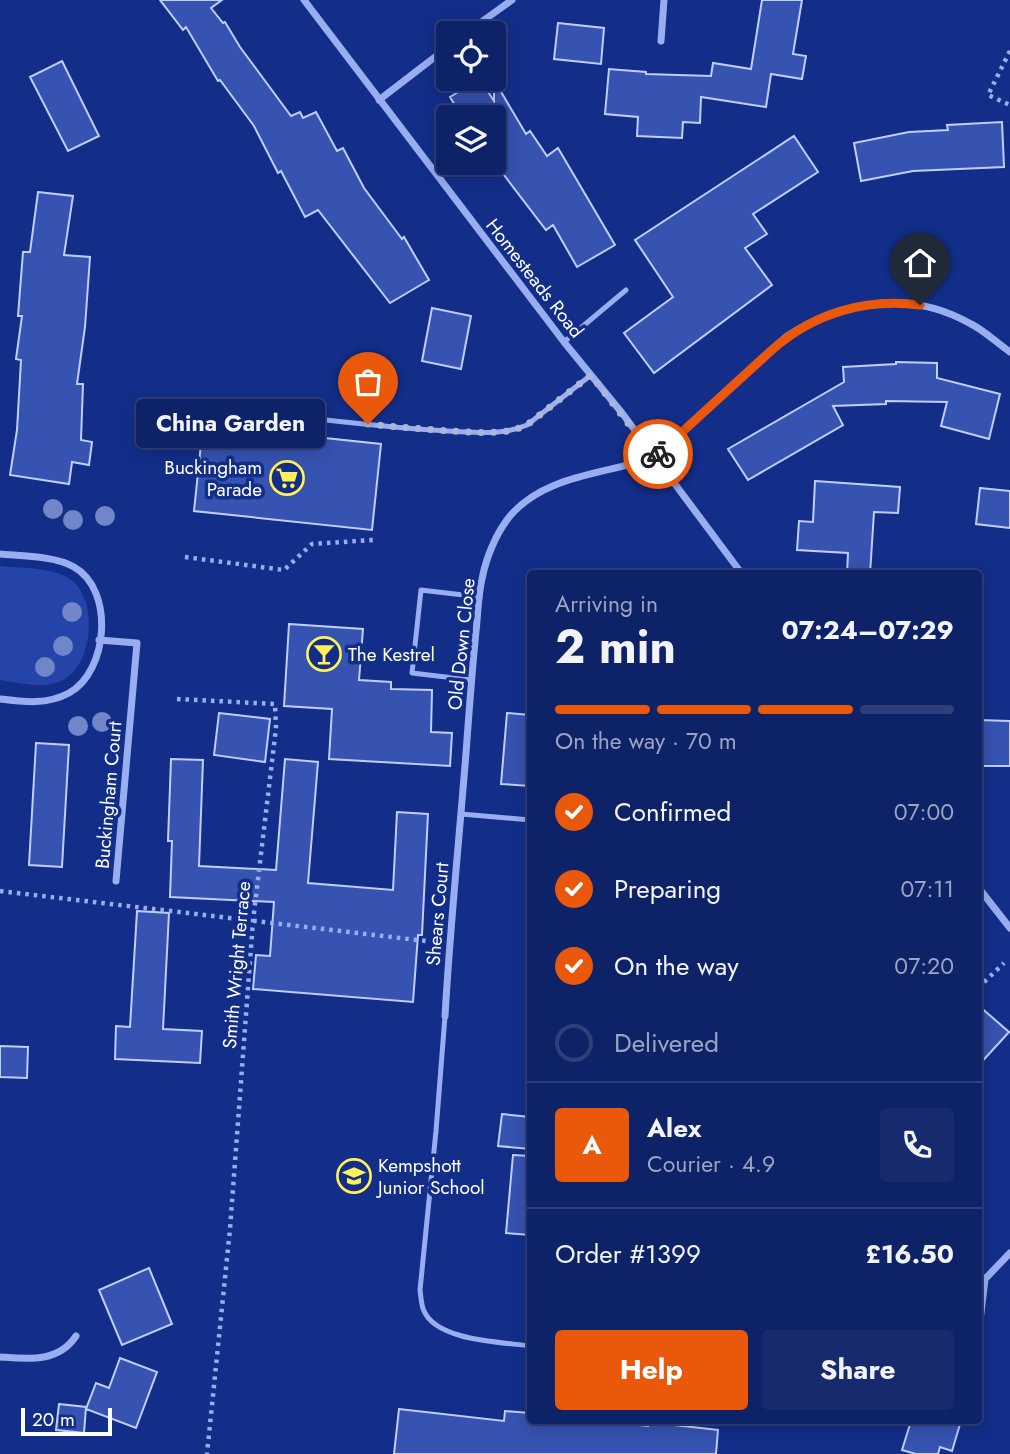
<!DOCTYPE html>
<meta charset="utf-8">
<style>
:root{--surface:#0e2267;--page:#172a6d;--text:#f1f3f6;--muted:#9ba4c0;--line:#2e3f7b;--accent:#ea580c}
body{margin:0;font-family:Jost,sans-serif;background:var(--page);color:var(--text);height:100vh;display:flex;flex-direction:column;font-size:26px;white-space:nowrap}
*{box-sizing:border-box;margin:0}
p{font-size:23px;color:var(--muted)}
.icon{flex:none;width:38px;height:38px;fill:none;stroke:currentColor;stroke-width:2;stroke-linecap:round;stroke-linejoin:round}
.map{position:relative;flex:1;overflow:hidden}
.drawer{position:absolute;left:527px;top:570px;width:455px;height:854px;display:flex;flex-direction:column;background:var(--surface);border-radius:7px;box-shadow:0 4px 18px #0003,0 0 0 2px var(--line)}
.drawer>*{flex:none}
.tools{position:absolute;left:436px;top:21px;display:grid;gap:14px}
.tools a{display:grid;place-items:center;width:70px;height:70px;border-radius:7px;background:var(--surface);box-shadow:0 4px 18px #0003,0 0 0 2px var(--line);font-size:35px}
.scale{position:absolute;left:21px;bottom:18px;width:91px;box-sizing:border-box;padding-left:7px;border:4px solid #fff;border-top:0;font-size:19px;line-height:24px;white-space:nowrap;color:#fff;-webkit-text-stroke:5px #122e89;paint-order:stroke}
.pin{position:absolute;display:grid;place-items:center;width:60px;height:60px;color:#fff;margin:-72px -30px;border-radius:50% 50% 50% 0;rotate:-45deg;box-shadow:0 0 7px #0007}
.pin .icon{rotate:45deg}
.courier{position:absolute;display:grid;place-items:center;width:70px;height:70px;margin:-35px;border:5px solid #ea580c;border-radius:50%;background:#fff;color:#222;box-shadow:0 2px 9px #0007}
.bubble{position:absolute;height:49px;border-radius:7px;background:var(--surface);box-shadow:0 4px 18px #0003,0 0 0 2px var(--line);font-size:23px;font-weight:700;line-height:49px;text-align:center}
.summary em{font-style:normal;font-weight:700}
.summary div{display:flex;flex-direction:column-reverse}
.summary{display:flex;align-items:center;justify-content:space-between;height:119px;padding:0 28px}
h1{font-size:46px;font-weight:700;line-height:52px}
.bar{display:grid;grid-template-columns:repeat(4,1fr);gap:10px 7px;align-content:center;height:84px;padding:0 28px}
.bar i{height:9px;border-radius:5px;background:var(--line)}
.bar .selected{background:var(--accent)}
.bar p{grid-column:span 4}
.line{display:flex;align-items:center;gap:18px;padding:0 28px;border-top:2px solid var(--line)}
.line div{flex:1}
.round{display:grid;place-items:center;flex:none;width:74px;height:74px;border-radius:7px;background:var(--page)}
ol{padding:0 28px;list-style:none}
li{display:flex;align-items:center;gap:21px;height:77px}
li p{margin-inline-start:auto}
li .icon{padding:7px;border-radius:50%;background:var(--accent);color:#fff;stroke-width:4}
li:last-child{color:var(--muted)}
li i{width:38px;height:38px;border:4px solid var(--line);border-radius:50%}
.cta{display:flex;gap:14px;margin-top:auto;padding:14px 28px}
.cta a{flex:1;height:80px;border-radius:7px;background:var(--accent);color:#fff;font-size:28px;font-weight:700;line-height:80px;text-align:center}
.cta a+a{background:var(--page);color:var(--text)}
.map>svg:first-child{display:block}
.green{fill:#2444a9}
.building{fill:#3653b2;stroke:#bfcefc;stroke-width:2}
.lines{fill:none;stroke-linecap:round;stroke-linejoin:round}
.path{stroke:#98aef0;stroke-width:4.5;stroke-dasharray:3.5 5;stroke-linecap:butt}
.service{stroke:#98aef0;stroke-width:5}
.minor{stroke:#98aef0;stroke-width:7}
.tree{fill:#7186c8}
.done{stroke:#acb6d6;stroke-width:7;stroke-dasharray:0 12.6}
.route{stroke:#ea580c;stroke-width:9}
.labels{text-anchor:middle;stroke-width:7;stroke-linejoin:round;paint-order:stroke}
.street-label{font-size:19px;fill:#fff;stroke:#122e89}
.poi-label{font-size:19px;fill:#fff;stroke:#122e89;text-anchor:start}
</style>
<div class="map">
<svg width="1010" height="1454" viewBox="0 0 1010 1454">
<rect width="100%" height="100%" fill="#122e89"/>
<path class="green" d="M 0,566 C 21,568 45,567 65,576 C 99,592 95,661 65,679 C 46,690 20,683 0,680 Z"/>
<path class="building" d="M 160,0 L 222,0 L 211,8 L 223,23 L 225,22 L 240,47 L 291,116 L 300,112 L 303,118 L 316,112 L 337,151 L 343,148 L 364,188 L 402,239 L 404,237 L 429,280 L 390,303 L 318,210 L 305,217 L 281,171 L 278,173 L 254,126 L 220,80 L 218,81 L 186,27 L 183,30 Z
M 762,0 L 802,0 L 793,54 L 806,56 L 802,79 L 771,74 L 766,107 L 701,97 L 700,123 L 683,122 L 682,138 L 637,136 L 638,117 L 605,114 L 609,69 L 646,72 L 646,74 L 711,76 L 713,63 L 751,69 Z
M 558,23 L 604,28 L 601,64 L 554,59 Z
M 62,61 L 99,136 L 68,151 L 30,77 Z
M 480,79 L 494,101 L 494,80 L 526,134 L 530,131 L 547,156 L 558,148 L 615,245 L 577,267 L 553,225 L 546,230 L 494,162 L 494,117 L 462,117 L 450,97 Z
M 1002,122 L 1004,167 L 913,171 L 861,181 L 854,143 L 909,132 L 948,130 L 947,125 Z
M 794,136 L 818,172 L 753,214 L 767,234 L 745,248 L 772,285 L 654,373 L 624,333 L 673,297 L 635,240 Z
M 38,192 L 73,196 L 64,255 L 90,257 L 85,327 L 77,384 L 83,384 L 81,440 L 92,442 L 89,465 L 72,462 L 69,484 L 10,475 L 17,430 L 21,360 L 16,359 L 22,316 L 18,316 L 23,252 L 30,252 Z
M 432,308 L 471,316 L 461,369 L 422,361 Z
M 896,362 L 937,363 L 937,378 L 1000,394 L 989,439 L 941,426 L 947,402 L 886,401 L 886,404 L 833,406 L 843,425 L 748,480 L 728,449 L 844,382 L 843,367 L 896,364 Z
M 203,425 L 381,444 L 372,530 L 194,511 Z
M 815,481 L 900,487 L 898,513 L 874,512 L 870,574 L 847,574 L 848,553 L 797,550 L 799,521 L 813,522 Z
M 980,488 L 1010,491 L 1010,528 L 976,524 Z
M 289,624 L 363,629 L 359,680 L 391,682 L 391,689 L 432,690 L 431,732 L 452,733 L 450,766 L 329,759 L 332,709 L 284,706 Z
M 219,713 L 270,719 L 265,762 L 214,755 Z
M 507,713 L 530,715 L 530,786 L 501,784 Z
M 978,720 L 1010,721 L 1010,766 L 978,766 Z
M 36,743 L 69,745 L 62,867 L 29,865 Z
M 171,759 L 203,760 L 199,866 L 276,870 L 285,759 L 318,762 L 308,883 L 393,890 L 397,812 L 428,814 L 422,935 L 418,935 L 413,1002 L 253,989 L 256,955 L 270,956 L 274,902 L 170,897 L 172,841 L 168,841 Z
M 137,911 L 169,913 L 163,1029 L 202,1031 L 200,1063 L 115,1059 L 116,1026 L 130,1027 Z
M 978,1005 L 1009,1032 L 978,1066 Z
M 0,1046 L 28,1047 L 27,1078 L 0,1077 Z
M 502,1114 L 530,1117 L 530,1149 L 498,1146 Z
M 513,1155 L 530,1156 L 530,1235 L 506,1233 Z
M 149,1268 L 172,1324 L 122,1345 L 99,1290 Z
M 120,1358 L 157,1372 L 136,1428 L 86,1409 L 96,1383 L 109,1388 Z
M 59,1404 L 86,1407 L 84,1433 L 56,1430 Z
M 399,1409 L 504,1421 L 505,1411 L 530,1413 L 530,1421 L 599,1421 L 648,1426 L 648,1422 L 718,1430 L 716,1454 L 394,1454 Z
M 911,1421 L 961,1421 L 952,1451 L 940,1447 L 938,1454 L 916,1454 L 902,1450 Z"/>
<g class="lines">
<path class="path" d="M 1010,51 L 988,95 L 1010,105
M 185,557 L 284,570 L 312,544 L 373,540
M 177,699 L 275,704 L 276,728 L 253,921 L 230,1229 L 207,1454
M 0,891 L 434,942
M 978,988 L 1004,963"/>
<path class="service" d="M 564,342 L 626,290
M 290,416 C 342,422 395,428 447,431 C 474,432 502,436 527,425 L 591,375
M 471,680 L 412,673 L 421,590 L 480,597
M 461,814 L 530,820
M 445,1016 L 436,1131 L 420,1290 C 421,1296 421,1305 424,1311 C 437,1341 502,1342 530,1346"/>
<path class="minor" d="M 304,0 L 564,342 L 622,413 L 742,574
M 466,33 L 512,0
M 661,41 L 664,0
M 379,100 L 448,47
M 0,554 C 22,556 55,556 74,567 C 115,590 108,672 69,693 C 47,705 24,702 0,699
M 99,640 L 137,643 L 116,881
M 978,887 L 1010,928
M 445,1016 C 450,928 459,841 466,753 C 469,712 472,672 476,631 C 478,614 478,596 482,579 C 486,558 496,533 510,516 C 546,474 605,475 654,457 L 787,336 C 844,300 910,289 971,324 C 985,331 997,343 1010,352
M 978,1276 L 985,1279 L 980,1321
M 985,1279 L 1010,1253
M 0,1357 C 28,1359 58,1363 76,1336"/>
</g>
<g class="tree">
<circle cx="53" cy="509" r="10"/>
<circle cx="105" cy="516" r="10"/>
<circle cx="73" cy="520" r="10"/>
<circle cx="72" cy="612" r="10"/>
<circle cx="63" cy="646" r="10"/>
<circle cx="45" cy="667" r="10"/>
<circle cx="102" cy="722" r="10"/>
<circle cx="78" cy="726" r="10"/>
</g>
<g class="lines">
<path class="done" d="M 368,424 C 396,427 423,429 451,431 C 477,432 503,436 527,425 L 591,375 L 654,457 L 658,454"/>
<path class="route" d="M 658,454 L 773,349 C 814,313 866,298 920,305"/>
</g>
<defs>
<g id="supermarket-ring" transform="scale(1.75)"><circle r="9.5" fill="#122e89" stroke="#fff157" stroke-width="1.5"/><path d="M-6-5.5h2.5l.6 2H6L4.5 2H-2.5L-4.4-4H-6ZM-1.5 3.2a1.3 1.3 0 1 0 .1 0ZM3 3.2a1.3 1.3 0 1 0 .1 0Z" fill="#fff157"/></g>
<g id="bar-ring" transform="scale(1.75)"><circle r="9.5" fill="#122e89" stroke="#fff157" stroke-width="1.5"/><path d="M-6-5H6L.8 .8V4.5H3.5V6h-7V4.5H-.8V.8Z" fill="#fff157"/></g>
<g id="school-ring" transform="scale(1.75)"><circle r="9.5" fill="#122e89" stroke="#fff157" stroke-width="1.5"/><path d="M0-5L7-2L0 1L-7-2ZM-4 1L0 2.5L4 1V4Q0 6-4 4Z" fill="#fff157"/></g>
</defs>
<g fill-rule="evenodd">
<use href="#supermarket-ring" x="287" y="478"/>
<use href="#bar-ring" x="324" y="654"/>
<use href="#school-ring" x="354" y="1176"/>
</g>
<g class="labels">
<g class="street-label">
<text transform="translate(535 278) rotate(52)" y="7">Homesteads Road</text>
<text transform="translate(461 644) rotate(-84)" y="7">Old Down Close</text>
<text transform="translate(108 795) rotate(-85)" y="7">Buckingham Court</text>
<text transform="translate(437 914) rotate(-85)" y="7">Shears Court</text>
<text transform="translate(236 965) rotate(-85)" y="7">Smith Wright Terrace</text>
</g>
<g class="poi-label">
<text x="262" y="474" text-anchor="end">Buckingham<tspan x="262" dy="22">Parade</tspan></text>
<text x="348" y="661">The Kestrel</text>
<text x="378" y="1172">Kempshott<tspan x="378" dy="22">Junior School</tspan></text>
</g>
</g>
</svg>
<div class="tools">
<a><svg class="icon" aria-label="locate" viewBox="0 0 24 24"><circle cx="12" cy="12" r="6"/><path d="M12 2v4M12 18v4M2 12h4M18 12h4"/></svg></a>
<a><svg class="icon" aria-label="layers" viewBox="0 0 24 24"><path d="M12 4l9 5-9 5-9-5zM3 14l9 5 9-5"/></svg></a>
</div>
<div class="scale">20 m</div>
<div class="pin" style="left:368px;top:424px;background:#ea580c"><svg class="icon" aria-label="bag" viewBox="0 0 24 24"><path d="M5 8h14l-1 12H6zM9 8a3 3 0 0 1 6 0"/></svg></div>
<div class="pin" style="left:920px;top:305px;background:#1f2937"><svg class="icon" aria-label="home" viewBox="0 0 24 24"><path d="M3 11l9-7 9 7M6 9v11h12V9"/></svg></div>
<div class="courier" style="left:658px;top:454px"><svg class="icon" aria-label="bike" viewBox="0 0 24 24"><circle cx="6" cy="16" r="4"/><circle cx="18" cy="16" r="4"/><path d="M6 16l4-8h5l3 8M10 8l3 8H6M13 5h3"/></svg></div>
<div class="bubble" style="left:136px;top:399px;width:189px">China Garden</div>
<section class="drawer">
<div class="summary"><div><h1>2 min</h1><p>Arriving in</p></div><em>07:24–07:29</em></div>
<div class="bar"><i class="selected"></i><i class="selected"></i><i class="selected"></i><i></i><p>On the way · 70 m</p></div>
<ol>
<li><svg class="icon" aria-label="check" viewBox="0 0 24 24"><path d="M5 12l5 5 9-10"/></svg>Confirmed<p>07:00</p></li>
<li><svg class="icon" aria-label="check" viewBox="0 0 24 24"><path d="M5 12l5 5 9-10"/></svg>Preparing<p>07:11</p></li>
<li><svg class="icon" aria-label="check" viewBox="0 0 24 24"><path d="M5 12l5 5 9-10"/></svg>On the way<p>07:20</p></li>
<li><i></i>Delivered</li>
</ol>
<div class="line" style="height:126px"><b class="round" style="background:var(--accent);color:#fff">A</b><div><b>Alex</b><p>Courier · 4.9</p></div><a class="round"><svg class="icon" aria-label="phone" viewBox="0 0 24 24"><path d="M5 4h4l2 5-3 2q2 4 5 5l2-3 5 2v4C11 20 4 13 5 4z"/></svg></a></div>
<div class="line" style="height:91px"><div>Order #1399</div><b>£16.50</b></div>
<div class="cta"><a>Help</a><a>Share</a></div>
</section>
</div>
